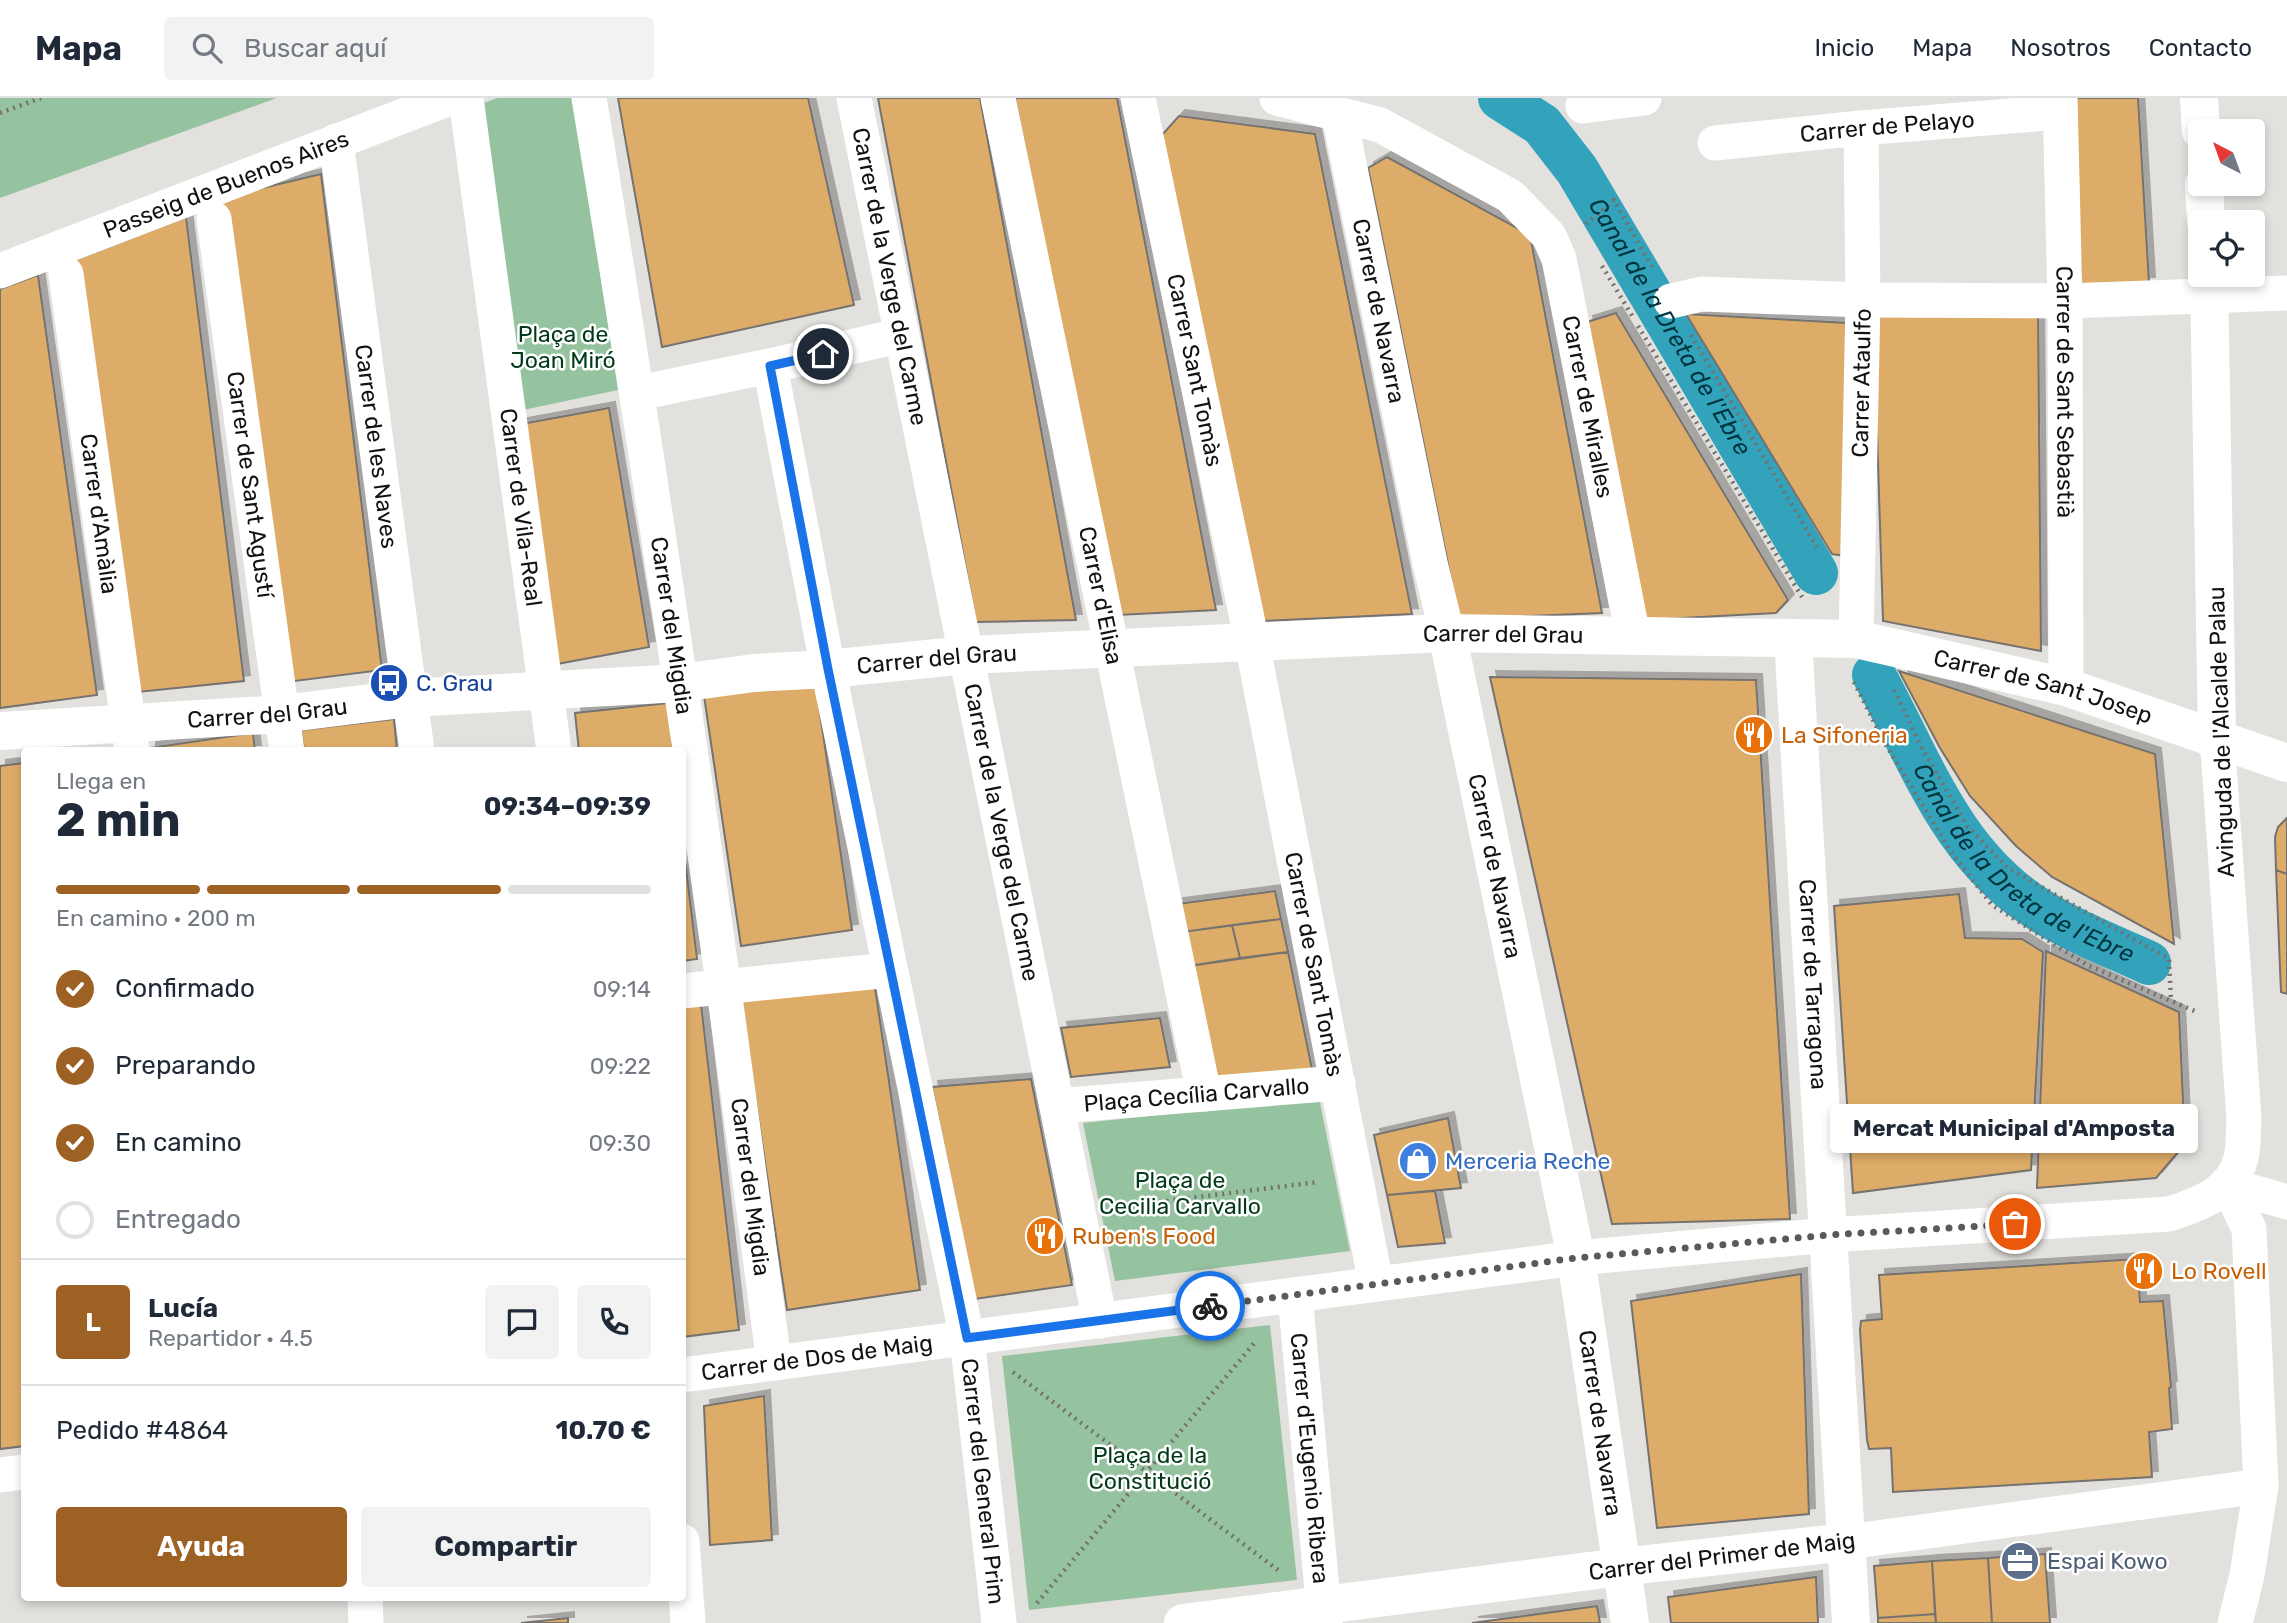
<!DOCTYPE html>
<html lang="es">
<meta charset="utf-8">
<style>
:root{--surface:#fff;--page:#f2f2f3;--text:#1f2937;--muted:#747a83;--line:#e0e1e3;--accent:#9d6123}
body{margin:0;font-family:Rubik,sans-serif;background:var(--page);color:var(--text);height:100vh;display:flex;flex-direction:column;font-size:26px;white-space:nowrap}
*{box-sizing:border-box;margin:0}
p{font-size:23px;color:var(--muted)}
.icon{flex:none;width:38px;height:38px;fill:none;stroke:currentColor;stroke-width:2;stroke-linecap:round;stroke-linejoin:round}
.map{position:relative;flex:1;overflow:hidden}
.panel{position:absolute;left:21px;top:649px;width:665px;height:854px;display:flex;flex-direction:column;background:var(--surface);border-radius:7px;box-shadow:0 4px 10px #0003}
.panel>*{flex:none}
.needle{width:46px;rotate:319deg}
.tools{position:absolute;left:2188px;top:21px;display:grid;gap:14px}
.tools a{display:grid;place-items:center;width:77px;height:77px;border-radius:7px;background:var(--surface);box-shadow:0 4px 10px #0003;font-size:35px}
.pin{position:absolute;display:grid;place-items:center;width:60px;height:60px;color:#fff;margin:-30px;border:4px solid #fff;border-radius:50%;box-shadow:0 2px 7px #0007}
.courier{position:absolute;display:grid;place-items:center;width:70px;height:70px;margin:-35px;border:5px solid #1a73e8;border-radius:50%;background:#fff;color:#222;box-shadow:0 2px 9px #0007}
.bubble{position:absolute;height:49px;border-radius:7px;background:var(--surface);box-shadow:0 4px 10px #0003;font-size:23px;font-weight:700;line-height:49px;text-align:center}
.overview em{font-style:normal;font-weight:700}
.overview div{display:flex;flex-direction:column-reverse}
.overview{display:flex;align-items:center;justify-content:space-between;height:119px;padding:0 35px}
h1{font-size:46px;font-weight:700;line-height:52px}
.bar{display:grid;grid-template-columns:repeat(4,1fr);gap:10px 7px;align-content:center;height:84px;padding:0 35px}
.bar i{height:9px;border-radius:5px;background:var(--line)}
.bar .current{background:var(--accent)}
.bar p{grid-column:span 4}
.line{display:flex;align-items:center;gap:18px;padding:0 35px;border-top:2px solid var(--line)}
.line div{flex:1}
.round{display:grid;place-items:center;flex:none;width:74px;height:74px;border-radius:7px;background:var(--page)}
ol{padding:0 35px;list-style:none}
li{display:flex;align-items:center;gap:21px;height:77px}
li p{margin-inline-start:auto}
li .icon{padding:7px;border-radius:50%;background:var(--accent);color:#fff;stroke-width:4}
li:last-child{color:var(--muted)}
li i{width:38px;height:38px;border:4px solid var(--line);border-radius:50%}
.button{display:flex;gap:14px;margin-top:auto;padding:14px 35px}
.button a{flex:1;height:80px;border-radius:7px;background:var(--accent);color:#fff;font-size:28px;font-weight:700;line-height:80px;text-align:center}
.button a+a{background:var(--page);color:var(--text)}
header{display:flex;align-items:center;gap:42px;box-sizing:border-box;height:98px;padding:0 35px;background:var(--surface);border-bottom:2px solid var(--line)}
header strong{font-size:33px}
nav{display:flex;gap:38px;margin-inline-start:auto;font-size:24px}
.search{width:490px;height:63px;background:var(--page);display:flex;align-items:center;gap:18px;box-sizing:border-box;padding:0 24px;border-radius:7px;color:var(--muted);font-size:26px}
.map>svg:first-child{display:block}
.green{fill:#95c29f}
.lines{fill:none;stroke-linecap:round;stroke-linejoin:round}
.canal{stroke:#32a3ba;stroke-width:44}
.building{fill:#ddac68;stroke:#74726f;stroke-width:2;filter:url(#shadow)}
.path{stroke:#72716f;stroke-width:4.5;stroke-dasharray:2 5;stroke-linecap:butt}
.street{stroke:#fff;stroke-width:35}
.secondary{stroke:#fff;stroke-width:38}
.done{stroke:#5c5a59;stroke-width:7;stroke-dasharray:0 12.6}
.route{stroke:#1a73e8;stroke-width:9}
.labels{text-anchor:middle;stroke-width:5;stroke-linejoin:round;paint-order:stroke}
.street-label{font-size:23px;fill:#131211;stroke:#fff}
.park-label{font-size:23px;fill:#023a19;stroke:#fff}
.transit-label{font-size:23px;fill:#164399;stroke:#fff;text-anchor:start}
.food-label{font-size:23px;fill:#c56008;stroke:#fff;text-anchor:start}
.shop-label{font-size:23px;fill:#366cbe;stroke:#fff;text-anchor:start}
.service-label{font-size:23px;fill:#4e5e75;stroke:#fff;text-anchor:start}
.water-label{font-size:24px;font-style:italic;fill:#00353f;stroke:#fff}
</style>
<header>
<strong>Mapa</strong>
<div class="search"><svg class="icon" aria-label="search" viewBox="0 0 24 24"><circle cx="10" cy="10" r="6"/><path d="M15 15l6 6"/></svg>Buscar aquí</div>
<nav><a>Inicio</a><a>Mapa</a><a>Nosotros</a><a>Contacto</a></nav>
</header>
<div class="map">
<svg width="2287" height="1525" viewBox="0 0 2287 1525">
<defs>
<filter id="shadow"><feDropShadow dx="6" dy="-6" stdDeviation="0" flood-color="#0004"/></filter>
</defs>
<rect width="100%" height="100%" fill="#e3e1de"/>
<path class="green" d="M 0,0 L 277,0 L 0,100 Z
M 497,0 L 573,0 L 618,292 L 523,312 L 481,6 Z
M 1319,1000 L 1350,1153 L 1115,1183 L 1083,1025 Z
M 1270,1227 L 1297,1482 L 1029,1512 L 1002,1258 Z"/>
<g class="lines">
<g class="canal">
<path id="s1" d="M 1500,0 L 1542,27 L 1577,72 L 1816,475"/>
<path id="s2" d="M 1874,577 C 1921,663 1951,756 2038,811 C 2072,833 2112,848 2149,865"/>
</g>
</g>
<path class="building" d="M 618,0 L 808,0 L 854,207 L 662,249 Z
M 878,0 L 980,0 L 1076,522 L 976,524 Z
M 1015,0 L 1117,0 L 1216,512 L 1118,517 Z
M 2075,0 L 2138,0 L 2149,185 L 2081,188 Z
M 1179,18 L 1315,36 L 1412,516 L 1262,523 L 1161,38 Z
M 1387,59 L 1530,137 L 1602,515 L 1459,521 L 1368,70 Z
M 321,76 L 382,572 L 287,584 L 216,101 Z
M 186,119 L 244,583 L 138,594 L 72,163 Z
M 38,177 L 97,597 L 0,610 L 0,191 Z
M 1873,206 L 2038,209 L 2041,553 L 1883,523 Z
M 1616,215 L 1788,502 L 1776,515 L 1644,522 L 1587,224 Z
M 1686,216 L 1847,225 L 1845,458 L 1832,456 Z
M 609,310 L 649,549 L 557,566 L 516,327 Z
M 1899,573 L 2155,656 L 2174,846 L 2052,779 L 2016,748 L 1970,698 L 1940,650 Z
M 1490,579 L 1756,582 L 1790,1121 L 1612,1126 Z
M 815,581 L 852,832 L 741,848 L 704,598 Z
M 668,605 L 673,653 L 579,653 L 575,615 Z
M 394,621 L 397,653 L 304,653 L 301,632 Z
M 253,635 L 255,653 L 150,653 L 150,650 Z
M 24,665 L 24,1348 L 0,1351 L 0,668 Z
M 2287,720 L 2287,776 L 2276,772 L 2275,739 L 2278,729 Z
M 682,737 L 697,861 L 682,863 Z
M 2276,772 L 2287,776 L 2287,896 L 2281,894 Z
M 1275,793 L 1281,821 L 1182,834 L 1177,806 Z
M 1959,796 L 1965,840 L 2022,841 L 2043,854 L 2031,1072 L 1853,1095 L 1834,808 Z
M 1281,821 L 1288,854 L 1240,860 L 1232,827 Z
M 1232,827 L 1240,860 L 1189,868 L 1182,834 Z
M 2046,853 L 2179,914 L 2185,1046 L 2156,1080 L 2037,1090 Z
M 1288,854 L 1313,976 L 1212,985 L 1189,868 Z
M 874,883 L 920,1192 L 787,1212 L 741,903 Z
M 701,906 L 739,1232 L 682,1239 L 682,908 Z
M 1160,920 L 1170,969 L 1071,979 L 1061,930 Z
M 1031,981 L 1072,1187 L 975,1201 L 932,989 Z
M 1448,1020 L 1461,1090 L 1387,1097 L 1374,1037 Z
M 1435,1093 L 1445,1145 L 1398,1149 L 1387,1097 Z
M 2137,1161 L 2140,1204 L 2163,1203 L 2171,1289 L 2169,1290 L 2172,1331 L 2149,1334 L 2152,1379 L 1893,1394 L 1891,1350 L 1869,1351 L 1867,1342 L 1860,1232 L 1861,1223 L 1882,1221 L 1879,1177 Z
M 1801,1176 L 1809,1416 L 1657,1430 L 1631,1203 Z
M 764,1298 L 772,1442 L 710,1447 L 704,1308 Z
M 2045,1456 L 2050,1525 L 1992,1525 L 1988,1460 Z
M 1988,1460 L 1992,1525 L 1936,1525 L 1932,1463 Z
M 1932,1463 L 1935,1516 L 1878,1520 L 1874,1468 Z
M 1816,1479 L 1818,1525 L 1671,1525 L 1668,1499 Z
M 1597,1508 L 1600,1525 L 1472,1525 Z
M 1935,1516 L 1936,1525 L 1878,1525 L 1878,1520 Z
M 568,1520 L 568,1525 L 521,1525 Z"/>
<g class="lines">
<path class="path" d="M 0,15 L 41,0
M 1586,126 L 1614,102 L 1652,169
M 1602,168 L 1634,221
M 1638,228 L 1802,499
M 1691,237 L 1817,449
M 1854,584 L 1884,644 L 1951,754 L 1992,807 L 2087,867 L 2197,914
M 1894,592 L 1922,650 L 1967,728 L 2008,770 L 2169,861 L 2171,902
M 1118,1109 L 1318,1084
M 1013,1274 L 1278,1472
M 1037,1505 L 1256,1243"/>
<g class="street">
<path id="s3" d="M 466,0 L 554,653"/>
<path id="s4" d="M 589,0 C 659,420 719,842 774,1265"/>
<path id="s5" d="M 854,0 L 1100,1223"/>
<path id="s6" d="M 998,0 L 1204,996"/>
<path id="s7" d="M 1138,0 L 1252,544 L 1376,1186"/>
<path id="s8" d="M 1277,0 L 1380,27 L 1510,98 L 1549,138 L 1559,161 L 1633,538"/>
<path id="s9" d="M 2060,0 L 2065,203 L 2066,589"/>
<path d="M 1583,8 L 1644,0"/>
<path id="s10" d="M 1339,16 L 1430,465 L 1447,535"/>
<path id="s11" d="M 336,43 L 417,653"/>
<path id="s12" d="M 1715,45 L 1861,30 L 2060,14"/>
<path id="s13" d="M 214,121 L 287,653"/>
<path id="s14" d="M 0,173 L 450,0"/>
<path id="s15" d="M 66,176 L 132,653"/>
<path d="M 1671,203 L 1702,196 L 1863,202 L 2065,203 L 2287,195"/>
<path id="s16" d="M 770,268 L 828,571 L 967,1240 L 999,1525"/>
<path d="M 638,295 L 770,268 L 902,237"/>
<path id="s17" d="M 1856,541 L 1863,202 L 1861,30"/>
<path d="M 682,893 L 890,872"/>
<path id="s18" d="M 1057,1008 L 1338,985"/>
<path d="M 2228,1087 L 2249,1131 L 2261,1388 L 2247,1477 L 2235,1525"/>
<path d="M 2228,1087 L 2287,1104"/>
<path id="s19" d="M 1295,1197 L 1325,1525"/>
<path id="s20" d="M 682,1277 L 1576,1160 L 1829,1137 L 2169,1116 C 2200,1106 2232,1095 2241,1060 C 2244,1048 2243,1033 2244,1021 L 2217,639"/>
<path d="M 0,1377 L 24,1374"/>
<path d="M 682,1443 L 688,1525"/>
<path d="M 1847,1444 L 2261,1388"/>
<path d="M 365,1500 L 366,1525"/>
</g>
<g class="secondary">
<path d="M 2199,0 L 2201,33"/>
<path d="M 2204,86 L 2206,124"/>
<path d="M 2209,177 L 2217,639"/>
<path id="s21" d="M 1447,535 L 1576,1160 L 1630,1525"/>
<path id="s22" d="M 1793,541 L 1851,1525"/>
<path id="s23" d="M 0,633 L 282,616 L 410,600 L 680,585 L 754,575 L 828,571 L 967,557 L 1447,535 L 1856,541 L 2066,589 L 2287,665"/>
<path d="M 1183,1525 L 1620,1469 L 1847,1444"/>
</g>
</g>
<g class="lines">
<path class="done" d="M 1210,1208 L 1576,1160 L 1829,1137 L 2015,1126"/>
<path class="route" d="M 823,256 L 770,268 L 828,571 L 967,1240 L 1210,1208"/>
</g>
<defs>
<g id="bus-disc" transform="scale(2.0125)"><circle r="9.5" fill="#1a4fb4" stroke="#fff"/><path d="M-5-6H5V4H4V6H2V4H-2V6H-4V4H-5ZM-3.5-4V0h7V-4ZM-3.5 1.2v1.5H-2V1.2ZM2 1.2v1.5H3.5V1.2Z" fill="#fff"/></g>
<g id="restaurant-disc" transform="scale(2.0125)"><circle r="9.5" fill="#e8710a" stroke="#fff"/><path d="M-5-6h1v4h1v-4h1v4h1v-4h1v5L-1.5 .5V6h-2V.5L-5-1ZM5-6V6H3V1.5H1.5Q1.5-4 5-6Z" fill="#fff"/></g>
<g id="shop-disc" transform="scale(2.0125)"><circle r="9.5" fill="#3f7fe0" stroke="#fff"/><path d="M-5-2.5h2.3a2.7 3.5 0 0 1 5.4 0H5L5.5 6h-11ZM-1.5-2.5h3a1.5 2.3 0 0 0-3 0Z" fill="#fff"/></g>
<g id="office-disc" transform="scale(2.0125)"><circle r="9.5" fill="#5c6f8a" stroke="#fff"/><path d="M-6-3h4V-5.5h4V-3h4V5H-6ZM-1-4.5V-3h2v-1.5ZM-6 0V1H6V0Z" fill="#fff"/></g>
</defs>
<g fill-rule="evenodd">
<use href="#bus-disc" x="389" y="585"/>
<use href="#restaurant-disc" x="1754" y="637"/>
<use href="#shop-disc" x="1418" y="1063"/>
<use href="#restaurant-disc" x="1045" y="1138"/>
<use href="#restaurant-disc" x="2144" y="1173"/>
<use href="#office-disc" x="2020" y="1463"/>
</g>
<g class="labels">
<g class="street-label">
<text dy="8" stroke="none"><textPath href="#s12" startOffset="173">Carrer de Pelayo</textPath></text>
<text dy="8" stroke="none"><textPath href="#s14" startOffset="242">Passeig de Buenos Aires</textPath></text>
<text dy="8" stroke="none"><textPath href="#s5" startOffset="182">Carrer de la Verge del Carme</textPath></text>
<text dy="8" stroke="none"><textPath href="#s10" startOffset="201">Carrer de Navarra</textPath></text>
<text dy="8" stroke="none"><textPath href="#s7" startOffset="278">Carrer Sant Tomàs</textPath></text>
<text dy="8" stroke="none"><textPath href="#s17" startOffset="256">Carrer Ataulfo</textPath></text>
<text dy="8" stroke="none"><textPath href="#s9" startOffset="294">Carrer de Sant Sebastià</textPath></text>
<text dy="8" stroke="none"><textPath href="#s8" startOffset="486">Carrer de Miralles</textPath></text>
<text dy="8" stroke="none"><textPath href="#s11" startOffset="308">Carrer de les Naves</textPath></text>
<text dy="8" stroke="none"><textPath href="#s13" startOffset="268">Carrer de Sant Agustí</textPath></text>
<text dy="8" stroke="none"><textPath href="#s3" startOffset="413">Carrer de Vila-Real</textPath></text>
<text dy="8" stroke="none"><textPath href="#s15" startOffset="242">Carrer d'Amàlia</textPath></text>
<text dy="8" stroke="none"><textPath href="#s6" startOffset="508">Carrer d'Elisa</textPath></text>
<text dy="8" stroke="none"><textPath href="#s4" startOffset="534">Carrer del Migdia</textPath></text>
<text dy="8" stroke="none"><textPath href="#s23" startOffset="1507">Carrer del Grau</textPath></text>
<text dy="8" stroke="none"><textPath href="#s23" startOffset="940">Carrer del Grau</textPath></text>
<text dy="8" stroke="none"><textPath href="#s23" startOffset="2053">Carrer de Sant Josep</textPath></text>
<text dy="8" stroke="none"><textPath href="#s23" startOffset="268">Carrer del Grau</textPath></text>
<text transform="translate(2221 634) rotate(-92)" y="8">Avinguda de l'Alcalde Palau</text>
<text dy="8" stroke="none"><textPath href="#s5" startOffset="749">Carrer de la Verge del Carme</textPath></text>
<text dy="8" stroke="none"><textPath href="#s21" startOffset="238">Carrer de Navarra</textPath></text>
<text dy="8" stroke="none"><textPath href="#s7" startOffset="884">Carrer de Sant Tomàs</textPath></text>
<text dy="8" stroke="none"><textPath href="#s22" startOffset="346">Carrer de Tarragona</textPath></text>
<text dy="8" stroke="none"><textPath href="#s18" startOffset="140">Plaça Cecília Carvallo</textPath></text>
<text dy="8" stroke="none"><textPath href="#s4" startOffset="1101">Carrer del Migdia</textPath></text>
<text dy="8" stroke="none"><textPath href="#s20" startOffset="136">Carrer de Dos de Maig</textPath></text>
<text dy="8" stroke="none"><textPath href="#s21" startOffset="805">Carrer de Navarra</textPath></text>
<text dy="8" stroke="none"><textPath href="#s19" startOffset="164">Carrer d'Eugenio Ribera</textPath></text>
<text dy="8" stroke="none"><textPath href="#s16" startOffset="1136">Carrer del General Prim</textPath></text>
<text transform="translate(1722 1458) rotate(-7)" y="8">Carrer del Primer de Maig</text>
</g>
<g class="park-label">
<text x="563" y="244">Plaça de<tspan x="563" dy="26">Joan Miró</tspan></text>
<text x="1180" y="1090">Plaça de<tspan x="1180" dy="26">Cecilia Carvallo</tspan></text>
<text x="1150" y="1365">Plaça de la<tspan x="1150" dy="26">Constitució</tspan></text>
</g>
<g class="transit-label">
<text x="416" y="593">C. Grau</text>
</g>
<g class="food-label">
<text x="1781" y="645">La Sifoneria</text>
<text x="1072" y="1146">Ruben's Food</text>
<text x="2171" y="1181">Lo Rovell</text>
</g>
<g class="shop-label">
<text x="1445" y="1071">Merceria Reche</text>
</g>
<g class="service-label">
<text x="2047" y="1471">Espai Kowo</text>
</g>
<g class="water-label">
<text dy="8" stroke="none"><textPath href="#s1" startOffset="289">Canal de la Dreta de l'Ebre</textPath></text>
<text dy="8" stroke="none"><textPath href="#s2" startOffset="248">Canal de la Dreta de l'Ebre</textPath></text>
</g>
</g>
</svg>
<div class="tools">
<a><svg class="needle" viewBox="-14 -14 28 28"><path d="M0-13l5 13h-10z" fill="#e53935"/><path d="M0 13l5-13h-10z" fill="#747a83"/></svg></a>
<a><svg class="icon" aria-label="locate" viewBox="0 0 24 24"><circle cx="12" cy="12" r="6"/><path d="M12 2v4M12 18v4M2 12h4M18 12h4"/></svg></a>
</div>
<div class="pin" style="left:2015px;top:1126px;background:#ea580c"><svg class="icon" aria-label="bag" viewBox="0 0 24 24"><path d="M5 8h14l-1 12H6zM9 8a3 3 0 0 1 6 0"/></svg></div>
<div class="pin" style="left:823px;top:256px;background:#1f2937"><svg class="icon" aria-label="home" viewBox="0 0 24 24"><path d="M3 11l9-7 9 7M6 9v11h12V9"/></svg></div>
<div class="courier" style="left:1210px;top:1208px"><svg class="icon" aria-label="bike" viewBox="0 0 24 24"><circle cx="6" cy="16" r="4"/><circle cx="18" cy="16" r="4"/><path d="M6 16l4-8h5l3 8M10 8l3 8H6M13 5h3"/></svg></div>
<div class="bubble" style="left:1830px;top:1006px;width:368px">Mercat Municipal d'Amposta</div>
<section class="panel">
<div class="overview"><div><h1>2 min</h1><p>Llega en</p></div><em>09:34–09:39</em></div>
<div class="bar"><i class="current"></i><i class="current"></i><i class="current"></i><i></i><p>En camino · 200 m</p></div>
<ol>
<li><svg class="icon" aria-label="check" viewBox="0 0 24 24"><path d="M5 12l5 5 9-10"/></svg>Confirmado<p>09:14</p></li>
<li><svg class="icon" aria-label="check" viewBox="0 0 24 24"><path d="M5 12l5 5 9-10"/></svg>Preparando<p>09:22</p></li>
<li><svg class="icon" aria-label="check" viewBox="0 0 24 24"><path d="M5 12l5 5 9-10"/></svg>En camino<p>09:30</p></li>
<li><i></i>Entregado</li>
</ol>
<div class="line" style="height:126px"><b class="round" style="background:var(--accent);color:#fff">L</b><div><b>Lucía</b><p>Repartidor · 4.5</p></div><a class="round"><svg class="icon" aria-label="chat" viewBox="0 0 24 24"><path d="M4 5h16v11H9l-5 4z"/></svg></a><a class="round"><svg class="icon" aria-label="phone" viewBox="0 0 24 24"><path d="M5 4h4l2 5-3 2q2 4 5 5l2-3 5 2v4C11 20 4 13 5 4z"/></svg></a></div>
<div class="line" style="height:91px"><div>Pedido #4864</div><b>10.70 €</b></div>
<div class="button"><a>Ayuda</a><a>Compartir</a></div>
</section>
</div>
